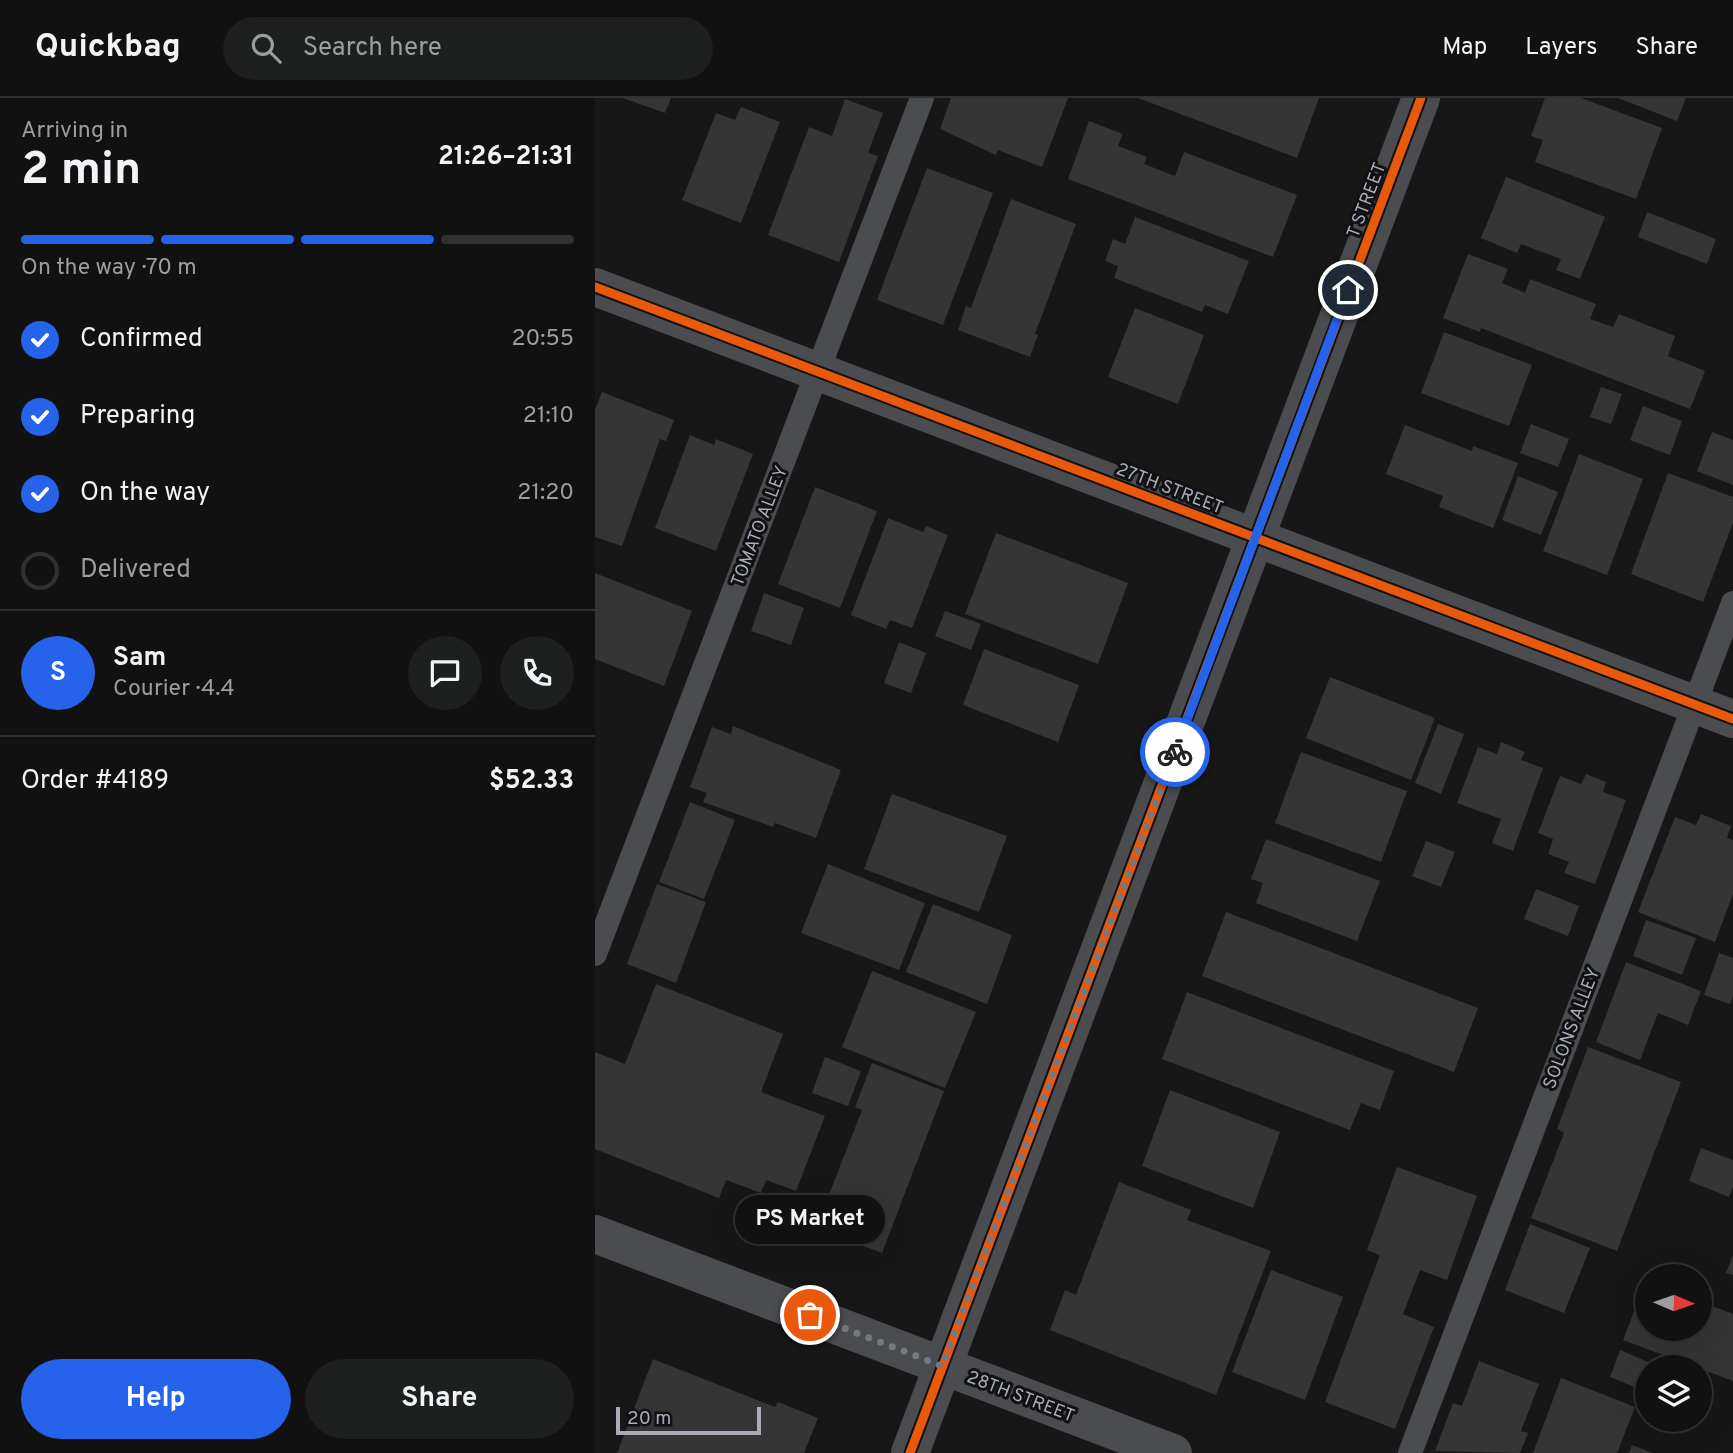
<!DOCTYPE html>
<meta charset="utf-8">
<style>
:root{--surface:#111;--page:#1e1f1f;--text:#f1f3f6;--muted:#9c9d9f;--line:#303131;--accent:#2563eb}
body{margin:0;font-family:Overpass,sans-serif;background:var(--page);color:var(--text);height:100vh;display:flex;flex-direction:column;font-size:26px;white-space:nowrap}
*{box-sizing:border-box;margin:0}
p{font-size:23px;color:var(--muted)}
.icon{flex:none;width:38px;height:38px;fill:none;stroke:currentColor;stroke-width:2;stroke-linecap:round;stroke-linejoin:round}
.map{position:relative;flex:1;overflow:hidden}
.side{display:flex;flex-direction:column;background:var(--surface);width:595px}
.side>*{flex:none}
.needle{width:46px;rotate:92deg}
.buttons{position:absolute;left:1040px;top:1166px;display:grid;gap:14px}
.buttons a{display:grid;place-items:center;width:77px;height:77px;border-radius:50%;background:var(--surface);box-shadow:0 7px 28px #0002,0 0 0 2px var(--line);font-size:35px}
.scale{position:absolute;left:21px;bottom:18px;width:145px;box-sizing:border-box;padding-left:7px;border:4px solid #a8adb8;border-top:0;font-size:19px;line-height:24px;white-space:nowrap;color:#a8adb8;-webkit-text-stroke:5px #111113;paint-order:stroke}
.pin{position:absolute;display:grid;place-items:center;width:60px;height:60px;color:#fff;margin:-30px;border:4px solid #fff;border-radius:50%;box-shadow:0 2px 7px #0007}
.courier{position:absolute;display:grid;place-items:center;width:70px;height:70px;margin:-35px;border:5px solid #2563eb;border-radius:50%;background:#fff;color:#222;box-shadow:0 2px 9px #0007}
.bubble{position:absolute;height:49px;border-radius:24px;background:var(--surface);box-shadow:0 7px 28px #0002,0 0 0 2px var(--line);font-size:23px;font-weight:700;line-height:49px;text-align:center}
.summary em{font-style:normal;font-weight:700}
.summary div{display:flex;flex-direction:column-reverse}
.summary{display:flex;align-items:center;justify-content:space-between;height:119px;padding:0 21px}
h1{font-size:46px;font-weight:700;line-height:52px}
.bar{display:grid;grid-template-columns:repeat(4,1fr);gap:10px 7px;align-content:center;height:84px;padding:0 21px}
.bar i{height:9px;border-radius:5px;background:var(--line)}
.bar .current{background:var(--accent)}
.bar p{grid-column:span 4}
.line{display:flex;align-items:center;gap:18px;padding:0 21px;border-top:2px solid var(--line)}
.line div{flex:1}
.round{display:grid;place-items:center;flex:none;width:74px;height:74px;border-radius:37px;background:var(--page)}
ol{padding:0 21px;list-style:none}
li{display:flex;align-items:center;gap:21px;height:77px}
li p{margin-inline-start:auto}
li .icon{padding:7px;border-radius:50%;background:var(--accent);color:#fff;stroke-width:4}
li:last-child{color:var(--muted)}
li i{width:38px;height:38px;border:4px solid var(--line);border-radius:50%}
.cta{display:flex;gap:14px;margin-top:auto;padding:14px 21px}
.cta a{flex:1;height:80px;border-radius:42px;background:var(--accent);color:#fff;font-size:28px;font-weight:700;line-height:80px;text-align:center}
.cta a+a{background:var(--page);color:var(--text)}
header{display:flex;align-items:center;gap:42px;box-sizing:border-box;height:98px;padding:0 35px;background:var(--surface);border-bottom:2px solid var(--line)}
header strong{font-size:33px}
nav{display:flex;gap:38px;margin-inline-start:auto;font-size:24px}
.search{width:490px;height:63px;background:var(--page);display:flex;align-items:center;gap:18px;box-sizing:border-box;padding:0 24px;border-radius:38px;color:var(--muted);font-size:26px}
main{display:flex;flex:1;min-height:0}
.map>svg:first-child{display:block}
.building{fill:#353536}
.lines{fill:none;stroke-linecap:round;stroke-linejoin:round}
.service{stroke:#4b4c50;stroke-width:24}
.minor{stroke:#4b4c50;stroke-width:38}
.tertiary{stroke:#4b4c50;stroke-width:38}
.cycleway-casing{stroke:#111113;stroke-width:13}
.cycleway{stroke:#e8590c;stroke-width:9}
.done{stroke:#757880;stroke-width:7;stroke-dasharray:0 12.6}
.route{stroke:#2563eb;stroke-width:9}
.labels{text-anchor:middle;stroke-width:6;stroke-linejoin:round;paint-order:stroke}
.street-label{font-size:18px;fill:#a8adb8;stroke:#111113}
</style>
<header>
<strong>Quickbag</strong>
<div class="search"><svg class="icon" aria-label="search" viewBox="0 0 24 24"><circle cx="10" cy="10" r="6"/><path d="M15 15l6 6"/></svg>Search here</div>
<nav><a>Map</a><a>Layers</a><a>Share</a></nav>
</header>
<main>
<section class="side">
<div class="summary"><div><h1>2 min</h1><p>Arriving in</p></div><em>21:26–21:31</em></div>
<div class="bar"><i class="current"></i><i class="current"></i><i class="current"></i><i></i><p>On the way · 70 m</p></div>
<ol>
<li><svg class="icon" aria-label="check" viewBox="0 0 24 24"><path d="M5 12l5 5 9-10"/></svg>Confirmed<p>20:55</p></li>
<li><svg class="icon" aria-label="check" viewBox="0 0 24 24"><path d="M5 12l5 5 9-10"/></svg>Preparing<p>21:10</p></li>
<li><svg class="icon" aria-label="check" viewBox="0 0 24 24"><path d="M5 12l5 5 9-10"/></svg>On the way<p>21:20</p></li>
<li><i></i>Delivered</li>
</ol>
<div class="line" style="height:126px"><b class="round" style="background:var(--accent);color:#fff">S</b><div><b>Sam</b><p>Courier · 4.4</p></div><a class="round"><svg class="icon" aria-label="chat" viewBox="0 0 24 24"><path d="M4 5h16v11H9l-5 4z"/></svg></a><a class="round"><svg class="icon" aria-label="phone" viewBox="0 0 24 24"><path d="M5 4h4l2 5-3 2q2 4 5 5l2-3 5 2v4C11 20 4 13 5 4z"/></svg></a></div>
<div class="line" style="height:91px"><div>Order #4189</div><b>$52.33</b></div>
<div class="cta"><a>Help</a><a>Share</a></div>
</section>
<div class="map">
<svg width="1138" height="1355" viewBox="0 0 1138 1355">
<rect width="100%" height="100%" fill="#171717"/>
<path class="building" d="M 28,0 L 76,0 L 70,15 Z
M 356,0 L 473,0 L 447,69 L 403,52 L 401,57 L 345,31 Z
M 543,0 L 724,0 L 702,60 Z
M 950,0 L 986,0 L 1067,30 L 1041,101 L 940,64 L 948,42 L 936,38 Z
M 1023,0 L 1091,0 L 1082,23 Z
M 250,1 L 288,15 L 273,55 L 283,58 L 244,164 L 173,137 L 214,29 L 237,38 Z
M 146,9 L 185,24 L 146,125 L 87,102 L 121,15 L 140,22 Z
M 494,23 L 528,36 L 523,48 L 552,59 L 549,66 L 580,78 L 589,54 L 702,97 L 678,159 L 473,81 Z
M 332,70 L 398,95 L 348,227 L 282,202 Z
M 911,79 L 1010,119 L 985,181 L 961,172 L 966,161 L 926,146 L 922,155 L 886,140 Z
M 416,101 L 481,126 L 440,236 L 443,237 L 435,259 L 363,232 L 371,208 L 376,210 Z
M 1052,114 L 1121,141 L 1112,166 L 1043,139 Z
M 540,119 L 654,163 L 633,216 L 610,207 L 607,214 L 519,180 L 523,168 L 510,163 L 518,141 L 530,146 Z
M 873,156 L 913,171 L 907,185 L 930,195 L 935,181 L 1001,206 L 995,221 L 1018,229 L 1024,216 L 1080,238 L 1073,258 L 1110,273 L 1095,311 L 886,230 L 885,234 L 848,220 Z
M 540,210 L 609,237 L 583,306 L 513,279 Z
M 849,234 L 937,267 L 914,328 L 826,295 Z
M 1006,289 L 1027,296 L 1016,326 L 995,319 Z
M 7,294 L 79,322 L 71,343 L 65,341 L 27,448 L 0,439 L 0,312 Z
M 1048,308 L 1087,323 L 1075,357 L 1035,342 Z
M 936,326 L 974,341 L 963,369 L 925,355 Z
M 810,327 L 877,353 L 878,348 L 923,365 L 898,430 L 844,409 L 848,398 L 791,376 Z
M 1117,334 L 1138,342 L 1138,387 L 1102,373 Z
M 95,337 L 119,347 L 121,341 L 158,356 L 121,453 L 60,430 Z
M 984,356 L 1048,381 L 1012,477 L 948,453 Z
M 1073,375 L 1138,399 L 1138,425 L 1108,504 L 1036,476 Z
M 923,378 L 963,394 L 946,437 L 907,422 Z
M 220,389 L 282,413 L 245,510 L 183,486 Z
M 293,420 L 328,434 L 331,428 L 353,437 L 317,530 L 295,522 L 291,531 L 256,517 Z
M 401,435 L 533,485 L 503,566 L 370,516 Z
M 0,475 L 97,513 L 69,588 L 0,561 Z
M 169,495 L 209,510 L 196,547 L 156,533 Z
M 350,513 L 386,526 L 376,552 L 340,538 Z
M 304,544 L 331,555 L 316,595 L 289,585 Z
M 389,551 L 484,587 L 463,644 L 368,607 Z
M 735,579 L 840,620 L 816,682 L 711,640 Z
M 843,626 L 869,636 L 846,696 L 820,685 Z
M 138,628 L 246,672 L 221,740 L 180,725 L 178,729 L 108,704 L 112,695 L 95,689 L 117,629 L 136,636 Z
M 906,644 L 930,654 L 926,662 L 948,670 L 918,753 L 897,745 L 906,721 L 862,705 L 883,649 L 902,656 Z
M 706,654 L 812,693 L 786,764 L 680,725 Z
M 991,676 L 1011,684 L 1008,694 L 1031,702 L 1000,786 L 969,775 L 974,764 L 953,756 L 958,741 L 943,735 L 965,678 L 986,686 Z
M 297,696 L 412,738 L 384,814 L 269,771 Z
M 95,704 L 140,722 L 109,801 L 64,784 Z
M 1106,716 L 1136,728 L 1132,740 L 1138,742 L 1138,796 L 1120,844 L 1043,814 L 1080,719 L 1101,727 Z
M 671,741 L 785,783 L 762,843 L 661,805 L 668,785 L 656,781 Z
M 831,743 L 860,754 L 846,789 L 817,778 Z
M 233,766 L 330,805 L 304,872 L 206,835 Z
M 62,786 L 111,804 L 81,885 L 32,866 Z
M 941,791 L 984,808 L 973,838 L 929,821 Z
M 338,806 L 417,837 L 392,906 L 311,874 Z
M 631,814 L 883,910 L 859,974 L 607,878 Z
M 1051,822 L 1101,840 L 1087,877 L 1038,858 Z
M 1124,855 L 1138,860 L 1138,898 L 1135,906 L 1109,897 Z
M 1031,864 L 1106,893 L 1093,927 L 1063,915 L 1045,962 L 1001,944 Z
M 277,873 L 381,914 L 350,990 L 247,949 Z
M 61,886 L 188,936 L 166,994 L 230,1018 L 201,1093 L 171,1082 L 166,1095 L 131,1082 L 124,1100 L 0,1051 L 0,954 L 30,966 Z
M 592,894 L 799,973 L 785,1012 L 766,1005 L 755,1032 L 567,961 Z
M 993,949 L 1086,984 L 1022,1153 L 936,1120 L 969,1035 L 962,1031 Z
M 230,959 L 266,973 L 253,1008 L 217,995 Z
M 277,965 L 349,993 L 287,1155 L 221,1130 L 267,1012 L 260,1009 Z
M 575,992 L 685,1034 L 658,1110 L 547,1068 Z
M 1106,1050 L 1138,1062 L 1138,1089 L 1134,1099 L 1094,1083 Z
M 802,1069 L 882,1098 L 852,1182 L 825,1172 L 808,1216 L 839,1229 L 800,1331 L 730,1304 L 785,1157 L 772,1152 Z
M 524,1084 L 596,1112 L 592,1122 L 676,1153 L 621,1297 L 455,1232 L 470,1192 L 481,1197 Z
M 935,1126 L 995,1150 L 969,1215 L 910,1192 Z
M 1138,1157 L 1138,1177 L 1131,1175 Z
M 676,1172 L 748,1199 L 710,1302 L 637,1274 Z
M 1052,1180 L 1052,1230 L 1104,1230 L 1104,1203 L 1138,1216 L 1138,1283 L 1028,1242 Z
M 1025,1252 L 1065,1269 L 1052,1269 L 1052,1294 L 1015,1279 Z
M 58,1261 L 180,1309 L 183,1304 L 223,1320 L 209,1355 L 22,1355 Z
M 884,1263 L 944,1286 L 926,1333 L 933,1335 L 925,1355 L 840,1353 L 858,1305 L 867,1308 Z
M 966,1280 L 1040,1309 L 1022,1355 L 938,1355 Z
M 1037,1347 L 1058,1355 L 1034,1355 Z"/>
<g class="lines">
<path class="service" d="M 0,856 L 327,0
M 815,1355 L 1138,505"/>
<path class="minor" d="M 0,189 L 1138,621
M 0,1136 L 578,1355"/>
<path class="tertiary" d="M 315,1355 L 826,0"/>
<g class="cycleway-casing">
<path id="cycleway" d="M 0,189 L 1138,621
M 315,1355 L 826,0"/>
</g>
<use href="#cycleway" class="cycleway"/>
</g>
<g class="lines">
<path class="done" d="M 215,1217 L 347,1268 L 580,654"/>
<path class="route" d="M 580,654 L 753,192"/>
</g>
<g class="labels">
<g class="street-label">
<text transform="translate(771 102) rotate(-69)" y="6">T STREET</text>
<text transform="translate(575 390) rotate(21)" y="6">27TH STREET</text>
<text transform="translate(164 428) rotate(-69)" y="6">TOMATO ALLEY</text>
<text transform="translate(976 930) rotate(-69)" y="6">SOLONS ALLEY</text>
<text transform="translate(426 1298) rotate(21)" y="6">28TH STREET</text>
</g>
</g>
</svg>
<div class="buttons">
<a><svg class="needle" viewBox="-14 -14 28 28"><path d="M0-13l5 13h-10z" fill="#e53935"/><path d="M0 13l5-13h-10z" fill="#9c9d9f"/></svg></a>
<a><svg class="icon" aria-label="layers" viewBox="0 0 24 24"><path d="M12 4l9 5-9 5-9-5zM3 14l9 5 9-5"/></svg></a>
</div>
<div class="scale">20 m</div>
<div class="pin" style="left:215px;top:1217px;background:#ea580c"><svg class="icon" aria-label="bag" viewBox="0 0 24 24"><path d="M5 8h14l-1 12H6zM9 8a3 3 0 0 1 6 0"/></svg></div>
<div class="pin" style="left:753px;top:192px;background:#1f2937"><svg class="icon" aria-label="home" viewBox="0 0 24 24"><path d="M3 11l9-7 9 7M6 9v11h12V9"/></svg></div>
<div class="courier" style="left:580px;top:654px"><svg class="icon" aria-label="bike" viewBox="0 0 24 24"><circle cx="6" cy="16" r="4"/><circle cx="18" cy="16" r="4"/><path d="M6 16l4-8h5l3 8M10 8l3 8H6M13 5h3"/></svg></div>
<div class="bubble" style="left:140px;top:1097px;width:150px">PS Market</div>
</div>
</main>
